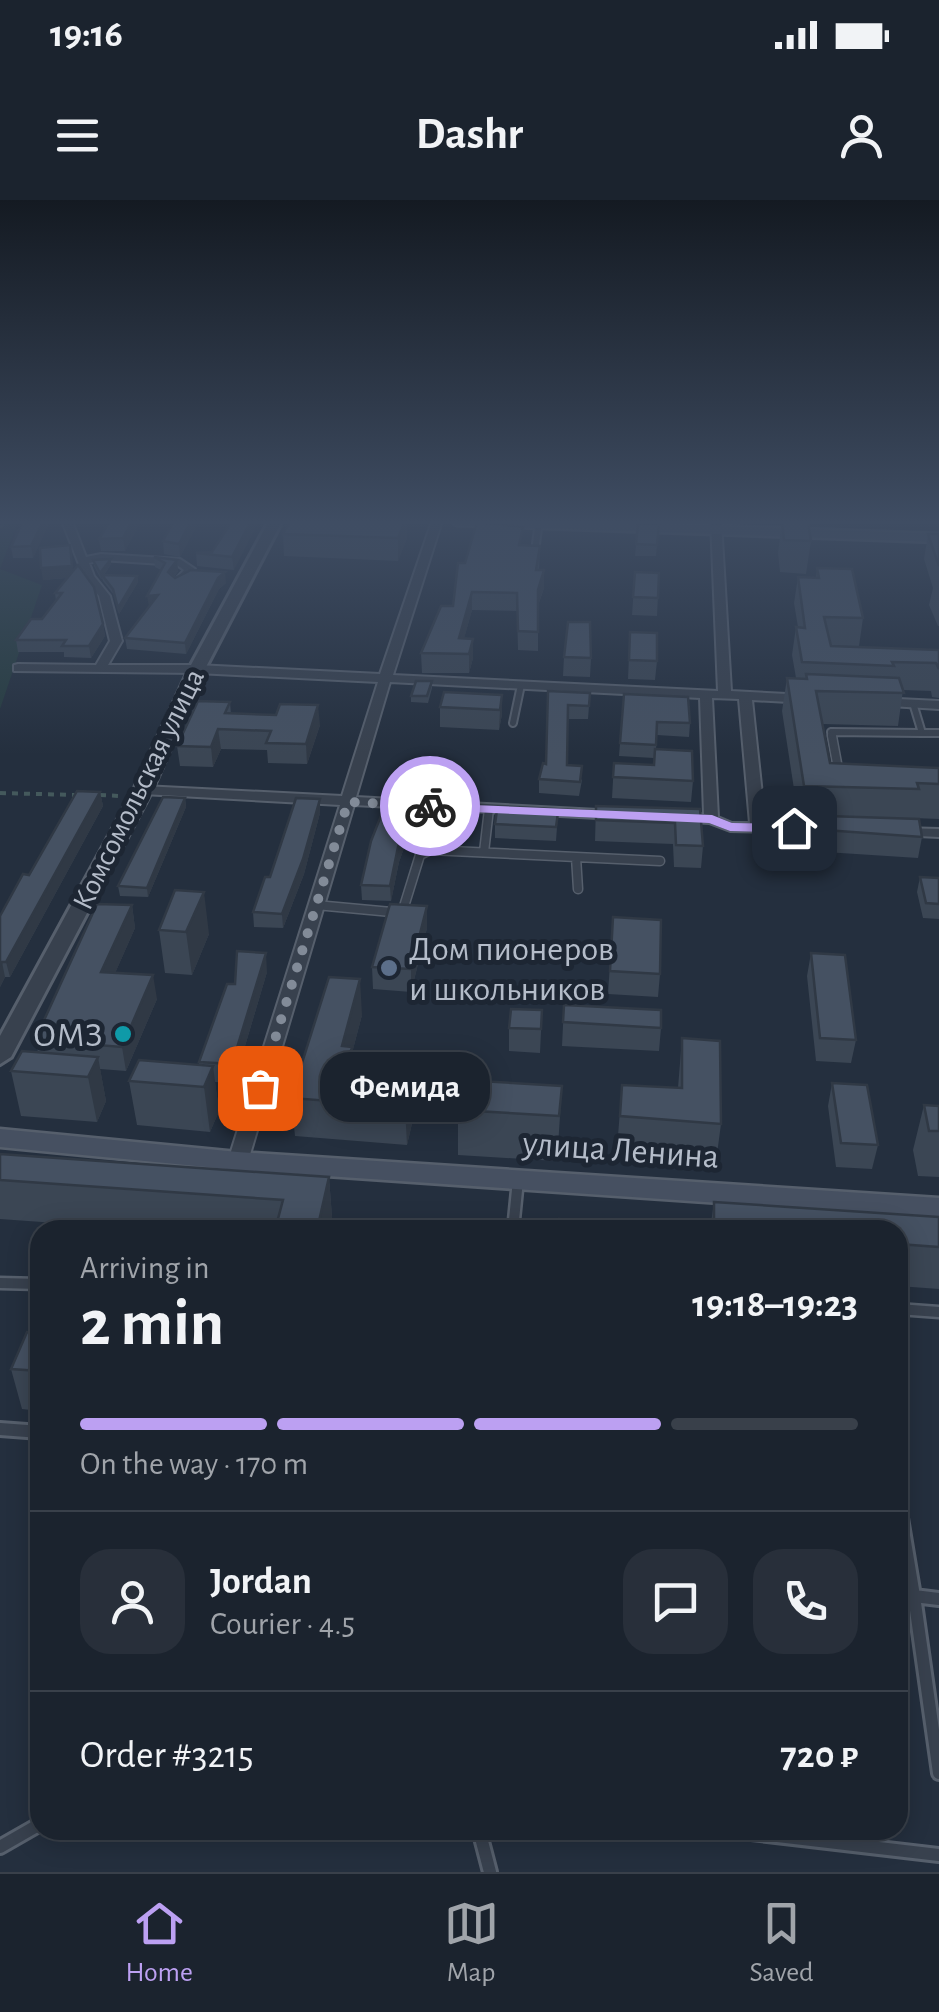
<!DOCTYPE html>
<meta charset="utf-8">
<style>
:root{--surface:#1b232e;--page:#282f3a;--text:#f1f3f6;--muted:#a0a4aa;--line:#39404a;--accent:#bca0f2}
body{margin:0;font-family:"Alegreya Sans",sans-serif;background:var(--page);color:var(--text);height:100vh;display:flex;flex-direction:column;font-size:38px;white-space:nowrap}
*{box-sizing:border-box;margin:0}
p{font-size:32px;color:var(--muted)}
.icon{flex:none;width:55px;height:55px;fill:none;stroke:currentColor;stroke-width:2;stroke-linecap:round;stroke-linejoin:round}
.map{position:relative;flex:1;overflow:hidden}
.panel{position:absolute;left:30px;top:1020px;width:878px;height:620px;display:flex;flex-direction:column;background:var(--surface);border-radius:30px;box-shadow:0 5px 25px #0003,0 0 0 2px var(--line)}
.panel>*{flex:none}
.pin{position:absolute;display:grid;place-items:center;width:85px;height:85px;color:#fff;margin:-42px;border-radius:20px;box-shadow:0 5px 15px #0006}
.courier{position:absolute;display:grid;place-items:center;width:100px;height:100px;margin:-50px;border:8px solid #bca0f2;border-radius:50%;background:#fff;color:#222;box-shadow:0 2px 12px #0007}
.bubble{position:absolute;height:70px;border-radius:30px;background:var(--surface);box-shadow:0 5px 25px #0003,0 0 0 2px var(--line);font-size:32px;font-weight:700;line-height:70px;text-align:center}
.headline em{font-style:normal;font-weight:700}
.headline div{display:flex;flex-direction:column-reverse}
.headline{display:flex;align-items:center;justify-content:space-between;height:170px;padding:0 50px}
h1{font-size:65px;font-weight:700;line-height:75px}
.bar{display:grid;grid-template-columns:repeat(4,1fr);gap:15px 10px;align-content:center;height:120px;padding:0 50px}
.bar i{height:12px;border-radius:8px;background:var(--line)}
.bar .selected{background:var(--accent)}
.bar p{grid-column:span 4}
.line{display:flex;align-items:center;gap:25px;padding:0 50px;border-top:2px solid var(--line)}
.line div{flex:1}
.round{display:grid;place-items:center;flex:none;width:105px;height:105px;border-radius:30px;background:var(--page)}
.status{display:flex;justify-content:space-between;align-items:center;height:70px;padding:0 50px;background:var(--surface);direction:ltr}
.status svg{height:28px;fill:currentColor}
header{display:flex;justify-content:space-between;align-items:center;height:130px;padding:0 50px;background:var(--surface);font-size:45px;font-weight:700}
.tabs{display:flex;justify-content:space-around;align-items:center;height:140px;border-top:2px solid var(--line);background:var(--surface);font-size:28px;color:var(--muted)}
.tabs a{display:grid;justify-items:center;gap:5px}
.tabs .selected{color:var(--accent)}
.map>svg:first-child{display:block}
.green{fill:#263c3f}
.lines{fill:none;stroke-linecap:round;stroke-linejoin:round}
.service-far3-casing{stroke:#565f6c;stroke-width:10}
.service-far2-casing{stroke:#565f6c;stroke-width:11}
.service-far1-casing{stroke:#565f6c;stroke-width:15}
.service-casing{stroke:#565f6c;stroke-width:18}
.minor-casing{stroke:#565f6c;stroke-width:4}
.tertiary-casing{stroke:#565f6c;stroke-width:6}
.secondary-casing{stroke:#565f6c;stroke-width:5}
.path-far1{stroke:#44595c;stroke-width:2.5;stroke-dasharray:5 5;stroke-linecap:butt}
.path{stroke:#44595c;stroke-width:4;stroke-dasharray:6 6;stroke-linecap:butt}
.service-far3{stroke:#38414e;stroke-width:6}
.service-far2{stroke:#38414e;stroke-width:8}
.service-far1{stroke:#38414e;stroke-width:10}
.service{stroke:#38414e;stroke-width:12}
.minor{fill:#38414e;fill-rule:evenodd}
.tertiary{fill:#38414e;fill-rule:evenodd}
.secondary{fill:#465061;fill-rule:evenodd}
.wall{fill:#3b4654}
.shaded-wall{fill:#303945}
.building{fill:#455162;stroke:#303945;stroke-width:2.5}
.route{fill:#bca0f2}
.done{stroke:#828b98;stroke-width:10;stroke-dasharray:0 18}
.service-dot{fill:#5c6f8a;stroke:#1d2633;stroke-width:4}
.culture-dot{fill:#0f9aa8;stroke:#1d2633;stroke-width:4}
.labels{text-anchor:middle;stroke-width:10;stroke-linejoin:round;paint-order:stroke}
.far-street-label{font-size:30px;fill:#b4bcc9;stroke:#1d2633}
.poi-label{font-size:35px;fill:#b4bcc9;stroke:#1d2633;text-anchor:start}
.street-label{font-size:35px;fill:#b4bcc9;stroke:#1d2633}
</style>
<div class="status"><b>19:16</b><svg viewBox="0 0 49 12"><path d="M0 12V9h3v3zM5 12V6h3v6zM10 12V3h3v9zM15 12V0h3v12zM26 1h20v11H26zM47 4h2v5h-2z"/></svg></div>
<header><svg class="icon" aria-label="menu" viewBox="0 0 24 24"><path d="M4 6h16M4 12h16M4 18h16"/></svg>Dashr<svg class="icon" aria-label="person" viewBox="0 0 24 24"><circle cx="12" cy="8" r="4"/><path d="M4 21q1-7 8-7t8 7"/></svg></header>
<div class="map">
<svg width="939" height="1672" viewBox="0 0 939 1672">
<rect width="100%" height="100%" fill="#242f3e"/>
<path class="green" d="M 0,321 L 18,321 L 0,369 L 42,385 L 0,509 Z"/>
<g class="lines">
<g class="service-far3-casing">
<path id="service-far3" d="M 536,344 L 539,321
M 513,523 L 521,485
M 922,533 L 939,533
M 832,538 L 831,532 L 922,533 L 913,503"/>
</g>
<g class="service-far2-casing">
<path id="service-far2" d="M 832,536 L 839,574
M 484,652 L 489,609
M 576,657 L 578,689
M 316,705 L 402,713 L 420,655 L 430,650 L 660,661"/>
</g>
<g class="service-far1-casing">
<path id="service-far1" d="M 513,1030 L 518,980
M 0,1083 L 40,1084
M 898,1109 L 939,1112"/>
</g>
<g class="service-casing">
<path id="service" d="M 0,1229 L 40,1232
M 898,1300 L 914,1396 L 939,1399
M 914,1396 L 939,1573
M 479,1630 L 490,1672
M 725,1630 L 939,1655
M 0,1647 L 40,1624"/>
</g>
<g class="minor-casing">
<path id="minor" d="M 62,321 L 72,321 L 86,357 L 101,354 L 180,359 L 195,369 L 193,376 L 178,385 L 173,382 L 184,370 L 177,365 L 101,360 L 89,363 L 94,376 L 110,396 L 122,441 L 108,465 L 197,465 L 380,474 L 432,321 L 442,321 L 393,475 L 718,491 L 711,321 L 721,321 L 731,491 L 807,495 L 813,499 L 807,503 L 752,500 L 765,623 L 815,625 L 822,629 L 815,633 L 730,631 L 709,623 L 673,621 L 673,615 L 704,614 L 700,498 L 390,482 L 356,597 L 617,611 L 624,615 L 617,619 L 354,605 L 248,961 L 245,966 L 231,966 L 228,961 L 340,605 L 143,594 L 136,590 L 143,586 L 342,596 L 378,482 L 197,473 L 14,471 L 14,465 L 18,464 L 96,465 L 110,441 L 99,396 L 84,377 ZM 712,498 L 739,499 L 750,623 L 732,623 L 718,617 Z
M 878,498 L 939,501 L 939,509 L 874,505 L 872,502 Z
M 901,628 L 939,629 L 939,637 L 896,635 L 896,629 Z"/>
</g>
<g class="tertiary-casing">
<path id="tertiary" d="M 269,321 L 282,321 L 207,465 L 152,590 L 11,857 L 0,864 L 0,836 L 134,590 L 191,465 Z"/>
</g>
<g class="secondary-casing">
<path id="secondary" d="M 450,321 L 581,321 L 939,334 L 939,342 L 457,325 Z
M 0,929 L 238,952 L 939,998 L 939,1018 L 238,970 L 0,947 Z"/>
</g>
<path class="path-far1" d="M 0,327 L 12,321"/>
<path class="path" d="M 0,593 L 75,595
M 100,595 L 120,596"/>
<use href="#service-far3" class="service-far3"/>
<use href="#service-far2" class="service-far2"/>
<use href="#service-far1" class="service-far1"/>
<use href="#service" class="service"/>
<use href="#minor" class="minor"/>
<use href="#tertiary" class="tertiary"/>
<use href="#secondary" class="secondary"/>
</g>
<path class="wall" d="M 23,321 L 50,321 L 33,358 L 13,358 L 11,347 Z
M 110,321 L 141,321 L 125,351 L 101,351 L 99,339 Z
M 199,321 L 180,357 L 164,354 L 163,341 Z
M 232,321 L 234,370 L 197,366 L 196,353 L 212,352 Z
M 290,321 L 407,321 L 407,338 L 398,361 L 284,356 L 283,334 Z
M 782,321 L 811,341 L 806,374 L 780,372 L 778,353 Z
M 638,324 L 659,324 L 656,356 L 635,356 Z
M 928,334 L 939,334 L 939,426 L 938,426 L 929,405 L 933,388 L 924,359 Z
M 523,345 L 540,346 L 539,370 L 544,388 L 538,406 L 538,451 L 518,450 L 517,411 L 472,410 L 464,438 L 473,458 L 469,473 L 422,473 L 421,453 L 453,406 L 465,363 Z
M 154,357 L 177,360 L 178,371 L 174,377 L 226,383 L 219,389 L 186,454 L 127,449 L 125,438 L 149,407 L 161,370 L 155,367 Z
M 93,360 L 111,364 L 104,375 L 137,376 L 138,382 L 119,414 L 114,395 L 103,381 L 102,378 L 101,379 L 94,366 Z
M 817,368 L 863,418 L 859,446 L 831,446 L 939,450 L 939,498 L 932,497 L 931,491 L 903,490 L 898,526 L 823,524 L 830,563 L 939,568 L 939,619 L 913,618 L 922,637 L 918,658 L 794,650 L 793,637 L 796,615 L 798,615 L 782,511 L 787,478 L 796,478 L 792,455 L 796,427 L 798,427 L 794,403 L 798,377 L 816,378 Z
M 73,370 L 103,424 L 105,436 L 91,458 L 64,457 L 64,452 L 18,452 L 16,440 L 42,419 L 56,401 L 55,393 L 67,378 L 43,380 Z
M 635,372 L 659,373 L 657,416 L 632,415 Z
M 630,432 L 657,461 L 655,480 L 628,479 Z
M 564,457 L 591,458 L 590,477 L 563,476 Z
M 432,481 L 432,488 L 428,503 L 411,502 L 411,496 Z
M 548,491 L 590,493 L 588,519 L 567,519 L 567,565 L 582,580 L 579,596 L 539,593 L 539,579 L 546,564 Z
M 624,494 L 690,523 L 689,537 L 657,535 L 656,549 L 693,581 L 691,602 L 612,598 L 614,563 L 653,565 L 654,558 L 619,556 Z
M 502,495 L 502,514 L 499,530 L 440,527 L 440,507 Z
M 230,502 L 231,514 L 320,525 L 307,564 L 268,563 L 267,550 L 221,549 L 213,567 L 180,566 L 177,546 Z
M 100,592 L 103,606 L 10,777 L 5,777 L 0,787 L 0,716 L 29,675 Z
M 185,598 L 186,607 L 148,697 L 120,696 L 118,686 Z
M 596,606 L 700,609 L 703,646 L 701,668 L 674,667 L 673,644 L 595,641 Z
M 320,613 L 304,674 L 283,728 L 254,727 L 253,712 L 270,677 Z
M 558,613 L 556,641 L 495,638 L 495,624 Z
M 414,620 L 399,662 L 391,701 L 362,700 L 361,685 Z
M 920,677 L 939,678 L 939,719 L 923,718 L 917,692 Z
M 132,705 L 135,728 L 115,773 L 157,799 L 126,871 L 100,869 L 106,901 L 97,922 L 21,916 L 11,871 L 38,852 L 35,840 Z
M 613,717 L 660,774 L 658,797 L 608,794 Z
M 427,728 L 411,792 L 373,789 L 372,767 Z
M 159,730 L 209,734 L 192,775 L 165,773 Z
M 811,753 L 856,840 L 851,863 L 816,861 L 807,776 Z
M 267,772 L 234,883 L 215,882 L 219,911 L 210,932 L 137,925 L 129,881 L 199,865 L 199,862 L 235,784 Z
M 564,805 L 661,828 L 659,851 L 562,846 Z
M 542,810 L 540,853 L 509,851 L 509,828 Z
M 362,815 L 352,853 L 354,872 L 413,877 L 414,915 L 407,945 L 295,936 L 291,898 Z
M 682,838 L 721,924 L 715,969 L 616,961 L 622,885 L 678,888 Z
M 832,883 L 878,945 L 872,969 L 836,967 L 828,906 Z
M 562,886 L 557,961 L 458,955 L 458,910 Z
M 924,905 L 939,906 L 939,977 L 918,976 L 913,950 Z
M 0,954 L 329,977 L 332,1017 L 329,1030 L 153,1030 L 0,1019 Z
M 714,1002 L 939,1017 L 939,1089 L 898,1086 L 898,1030 L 710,1030 Z
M 40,1133 L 40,1211 L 22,1209 L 11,1169 Z"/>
<path class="shaded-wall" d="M 43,321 L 50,321 L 33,358 L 31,346 Z
M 132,321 L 141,321 L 125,351 L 123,338 Z
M 191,321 L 199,321 L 180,357 L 179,344 Z
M 251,321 L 259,321 L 234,370 L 232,357 Z
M 405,321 L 407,321 L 407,338 L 398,361 L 398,338 Z
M 70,345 L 74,377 L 43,380 L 41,368 Z
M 111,359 L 111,364 L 101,379 L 100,373 Z
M 177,360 L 178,371 L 169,383 L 168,372 Z
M 544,370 L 544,388 L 537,408 L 538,390 Z
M 225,372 L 226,383 L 219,389 L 186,454 L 185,443 L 218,378 Z
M 137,376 L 138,382 L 119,414 L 118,408 Z
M 472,392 L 472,410 L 460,453 L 459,438 Z
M 158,395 L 149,407 L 147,396 Z
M 103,424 L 105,436 L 91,458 L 89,446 Z
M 473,439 L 473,458 L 469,473 L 469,454 Z
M 502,495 L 502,514 L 499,530 L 500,510 Z
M 318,505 L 320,525 L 307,564 L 306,544 Z
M 218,529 L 221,549 L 213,567 L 211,547 Z
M 100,592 L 103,606 L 10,777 L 6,762 Z
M 185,598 L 186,607 L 148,697 L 147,688 Z
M 320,599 L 320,613 L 304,674 L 283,728 L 282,714 Z
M 414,606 L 414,620 L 399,662 L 391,701 L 390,686 L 398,647 Z
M 204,692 L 209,734 L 192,775 L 186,732 Z
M 132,705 L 135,728 L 105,796 L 101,772 Z
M 427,706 L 427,728 L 411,792 L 411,769 Z
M 266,753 L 267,772 L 234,883 L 232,864 Z
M 2,762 L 5,777 L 0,787 L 0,766 Z
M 153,775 L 157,799 L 126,871 L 122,847 Z
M 360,779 L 362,815 L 352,853 L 354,885 L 345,884 L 342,846 Z
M 98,857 L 106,901 L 97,922 L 88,877 Z
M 213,866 L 219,911 L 210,932 L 204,887 Z
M 413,877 L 414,915 L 407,945 L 405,907 Z
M 329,977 L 332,1017 L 329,1030 L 317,1030 Z"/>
<path class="building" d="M 23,321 L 43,321 L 31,346 L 11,347 Z
M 110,321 L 132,321 L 123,338 L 99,339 Z
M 174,321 L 191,321 L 179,344 L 163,341 Z
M 232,321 L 251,321 L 232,357 L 196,353 L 212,352 Z
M 290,321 L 405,321 L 398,338 L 283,334 Z
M 782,321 L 808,322 L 811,341 L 784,340 Z
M 477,322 L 523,327 L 519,345 L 540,346 L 536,370 L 544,370 L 538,390 L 538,432 L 518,431 L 517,393 L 472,392 L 459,438 L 473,439 L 469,454 L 421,453 L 441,406 L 453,406 L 458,363 L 465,363 Z
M 638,324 L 659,324 L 657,345 L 636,344 Z
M 928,334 L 939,334 L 939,366 Z
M 70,345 L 72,366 L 41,368 L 40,348 Z
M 154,357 L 177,360 L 168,372 L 175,378 L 191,370 L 225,372 L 218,378 L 185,443 L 125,438 L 158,395 L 147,396 L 165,363 Z
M 111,359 L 100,373 L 93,360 Z
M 78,365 L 94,387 L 103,424 L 89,446 L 62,446 L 66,440 L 16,440 L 31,419 L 42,419 L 62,393 L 55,393 Z
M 817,368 L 852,369 L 863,418 L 824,417 L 831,446 L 939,450 L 939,469 L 936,463 L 892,462 L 894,466 L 802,462 L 796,427 L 805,428 L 798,377 L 819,378 Z
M 635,372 L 659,373 L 658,398 L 633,397 Z
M 102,375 L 137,376 L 118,408 L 113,389 Z
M 568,422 L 590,422 L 591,458 L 564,457 Z
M 630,432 L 657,433 L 657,461 L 629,460 Z
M 806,474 L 899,478 L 904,493 L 816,491 L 830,563 L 939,568 L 939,584 L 917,583 L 919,589 L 804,586 L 787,478 L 807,479 Z
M 416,481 L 432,481 L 427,496 L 411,496 Z
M 548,491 L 590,493 L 589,506 L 568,505 L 567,565 L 582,566 L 580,582 L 539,579 L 543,563 L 546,564 Z
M 444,492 L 502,495 L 500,510 L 440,507 Z
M 624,494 L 688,497 L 690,523 L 657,522 L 656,545 L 620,543 Z
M 198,501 L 230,502 L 225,513 L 276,515 L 280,504 L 318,505 L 306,544 L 266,543 L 271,531 L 218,529 L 211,547 L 177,546 Z
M 655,549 L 692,551 L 693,581 L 613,577 L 614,563 L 654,565 Z
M 77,591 L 100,592 L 6,762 L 2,762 L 0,766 L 0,716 L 23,674 L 29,675 Z
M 163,597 L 185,598 L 147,688 L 118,686 Z
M 296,598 L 320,599 L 303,659 L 282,714 L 253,712 L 265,677 L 270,677 Z
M 386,603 L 414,606 L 398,647 L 390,686 L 361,685 L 371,641 Z
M 596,606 L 700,609 L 703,646 L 676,645 L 675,623 L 596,620 Z
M 497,610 L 558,613 L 556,627 L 495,624 Z
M 796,615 L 919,619 L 922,637 L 797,628 Z
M 920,677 L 939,678 L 939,704 L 926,703 Z
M 175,690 L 204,692 L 186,732 L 159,730 Z
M 97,704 L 132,705 L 101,772 L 153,775 L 122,847 L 35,840 Z
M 390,704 L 427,706 L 411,769 L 372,767 Z
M 613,717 L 661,720 L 660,774 L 610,771 Z
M 237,751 L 266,753 L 232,864 L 199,862 L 227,784 L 235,784 Z
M 811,753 L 845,755 L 856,840 L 820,838 Z
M 329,777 L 360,779 L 342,846 L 352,847 L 345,872 L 413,877 L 405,907 L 291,898 Z
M 564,805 L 661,810 L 661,828 L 563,822 Z
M 511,809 L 542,810 L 541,829 L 509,828 Z
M 682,838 L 720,841 L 721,924 L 620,916 L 622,885 L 682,888 Z
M 22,851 L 98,857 L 88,877 L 11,871 Z
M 139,860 L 213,866 L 204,887 L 129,881 Z
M 463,880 L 562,886 L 559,916 L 458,910 Z
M 832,883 L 867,885 L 878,945 L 841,943 Z
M 924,905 L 939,906 L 939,931 L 929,931 Z
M 0,954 L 329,977 L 317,1030 L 275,1030 L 283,1000 L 0,980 Z
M 714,1002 L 939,1017 L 939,1047 L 898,1044 L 898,1030 L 714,1030 Z
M 559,1019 L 697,1030 L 558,1030 Z
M 27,1132 L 40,1133 L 40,1171 L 11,1169 Z
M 898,1547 L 901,1575 L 898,1575 Z"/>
<linearGradient id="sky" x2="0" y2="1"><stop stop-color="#141a22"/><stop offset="0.58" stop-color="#3f4d63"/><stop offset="1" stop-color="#3f4d63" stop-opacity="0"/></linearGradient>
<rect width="939" height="555" fill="url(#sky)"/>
<path class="route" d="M 426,603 L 712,615 L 732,623 L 794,624 L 801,628 L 794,633 L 730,631 L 709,623 L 430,610 L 426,609 Z"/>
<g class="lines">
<path class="done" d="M 260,888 L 348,602 L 430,606"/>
</g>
<circle class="service-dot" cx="389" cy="768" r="10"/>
<circle class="culture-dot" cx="123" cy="834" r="10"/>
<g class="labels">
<g class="far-street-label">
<text transform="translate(138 589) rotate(-64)" y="10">Комсомольская улица</text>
</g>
<g class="poi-label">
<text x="409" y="760">Дом пионеров<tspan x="409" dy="40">и школьников</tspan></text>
<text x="103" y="846" text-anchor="end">ОМЗ</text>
</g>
<g class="street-label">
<text transform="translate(621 949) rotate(4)" y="12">улица Ленина</text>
</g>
</g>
</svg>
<div class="pin" style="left:260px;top:888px;background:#ea580c"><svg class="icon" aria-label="bag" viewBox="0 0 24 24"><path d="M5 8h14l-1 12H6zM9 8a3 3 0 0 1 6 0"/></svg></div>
<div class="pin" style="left:794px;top:628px;background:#1f2937"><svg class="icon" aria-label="home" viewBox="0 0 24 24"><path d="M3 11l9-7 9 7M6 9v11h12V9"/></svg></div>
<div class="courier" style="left:430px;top:606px"><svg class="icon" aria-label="bike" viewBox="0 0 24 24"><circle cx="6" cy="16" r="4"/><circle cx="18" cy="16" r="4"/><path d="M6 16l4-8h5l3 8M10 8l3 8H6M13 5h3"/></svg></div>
<div class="bubble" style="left:320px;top:852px;width:170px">Фемида</div>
<section class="panel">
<div class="headline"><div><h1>2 min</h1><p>Arriving in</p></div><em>19:18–19:23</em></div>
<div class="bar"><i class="selected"></i><i class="selected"></i><i class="selected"></i><i></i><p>On the way · 170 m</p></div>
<div class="line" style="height:180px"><a class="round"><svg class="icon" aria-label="person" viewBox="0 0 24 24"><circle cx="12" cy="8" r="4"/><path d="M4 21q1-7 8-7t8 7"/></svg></a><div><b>Jordan</b><p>Courier · 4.5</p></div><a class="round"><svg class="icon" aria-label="chat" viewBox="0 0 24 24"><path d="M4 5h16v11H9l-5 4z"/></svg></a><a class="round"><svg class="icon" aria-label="phone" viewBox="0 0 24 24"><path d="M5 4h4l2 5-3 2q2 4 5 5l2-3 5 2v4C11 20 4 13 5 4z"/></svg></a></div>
<div class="line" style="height:130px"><div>Order #3215</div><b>720 ₽</b></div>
</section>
</div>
<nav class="tabs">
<a class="selected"><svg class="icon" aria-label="home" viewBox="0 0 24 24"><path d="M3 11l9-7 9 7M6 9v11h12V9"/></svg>Home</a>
<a><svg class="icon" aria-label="map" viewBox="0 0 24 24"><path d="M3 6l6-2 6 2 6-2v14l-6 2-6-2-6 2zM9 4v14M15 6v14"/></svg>Map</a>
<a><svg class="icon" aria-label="saved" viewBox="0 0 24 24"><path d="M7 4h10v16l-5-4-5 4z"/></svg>Saved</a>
</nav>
